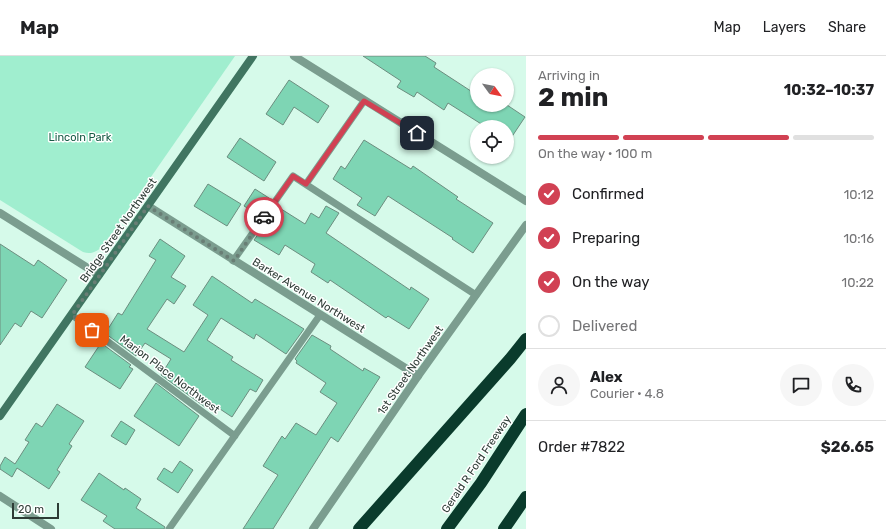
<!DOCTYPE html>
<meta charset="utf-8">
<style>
:root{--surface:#fff;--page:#f6f6f6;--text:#202124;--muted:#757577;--line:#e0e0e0;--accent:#d14153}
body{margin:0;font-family:Rubik,sans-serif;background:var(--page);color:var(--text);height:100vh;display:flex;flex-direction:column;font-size:15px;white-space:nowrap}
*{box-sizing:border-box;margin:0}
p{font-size:13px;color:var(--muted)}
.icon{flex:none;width:22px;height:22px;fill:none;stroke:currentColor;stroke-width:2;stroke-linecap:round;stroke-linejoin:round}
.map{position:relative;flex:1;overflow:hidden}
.side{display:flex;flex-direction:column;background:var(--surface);width:360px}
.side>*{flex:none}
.needle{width:26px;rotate:123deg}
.fabs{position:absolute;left:470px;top:12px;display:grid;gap:8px}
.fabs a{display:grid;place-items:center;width:44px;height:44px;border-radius:50%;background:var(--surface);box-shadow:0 1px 3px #0004;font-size:20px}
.scale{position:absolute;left:12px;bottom:10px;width:47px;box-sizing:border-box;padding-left:4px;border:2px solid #2e3c36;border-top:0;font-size:11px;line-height:14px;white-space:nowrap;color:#2e3c36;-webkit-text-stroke:3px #fff;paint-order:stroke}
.pin{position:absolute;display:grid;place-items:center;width:34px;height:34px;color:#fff;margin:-17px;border-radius:8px;box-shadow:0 2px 6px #0006}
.courier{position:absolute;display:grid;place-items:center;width:40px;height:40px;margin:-20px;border:3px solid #d14153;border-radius:50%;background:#fff;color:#222;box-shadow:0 1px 5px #0007}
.overview em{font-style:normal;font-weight:700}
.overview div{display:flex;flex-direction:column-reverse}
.overview{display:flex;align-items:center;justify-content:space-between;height:68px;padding:0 12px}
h1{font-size:26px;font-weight:700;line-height:30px}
.bar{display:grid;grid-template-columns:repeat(4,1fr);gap:6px 4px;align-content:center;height:48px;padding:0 12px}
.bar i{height:5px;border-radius:3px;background:var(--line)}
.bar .active{background:var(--accent)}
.bar p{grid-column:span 4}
.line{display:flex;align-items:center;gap:10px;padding:0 12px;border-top:1px solid var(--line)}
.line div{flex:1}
.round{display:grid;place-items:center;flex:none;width:42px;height:42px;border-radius:21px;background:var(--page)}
ol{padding:0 12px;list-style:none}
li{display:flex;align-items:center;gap:12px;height:44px}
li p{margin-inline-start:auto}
li .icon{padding:4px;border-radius:50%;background:var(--accent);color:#fff;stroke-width:4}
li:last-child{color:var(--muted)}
li i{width:22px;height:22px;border:2px solid var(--line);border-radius:50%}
header{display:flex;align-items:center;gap:24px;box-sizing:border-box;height:56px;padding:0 20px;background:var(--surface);border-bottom:1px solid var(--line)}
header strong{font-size:19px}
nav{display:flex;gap:22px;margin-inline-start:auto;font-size:14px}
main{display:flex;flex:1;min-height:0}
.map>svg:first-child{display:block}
.green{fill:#a0eecf}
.building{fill:#7ed5b4;stroke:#6c8d7f}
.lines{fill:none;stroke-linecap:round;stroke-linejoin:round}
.service{stroke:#7b9d8f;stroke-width:7}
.minor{stroke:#7b9d8f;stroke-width:8}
.tertiary{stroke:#7b9d8f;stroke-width:8}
.secondary{stroke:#407561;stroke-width:8}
.motorway{stroke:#0a3b2c;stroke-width:12}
.done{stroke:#697e75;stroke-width:4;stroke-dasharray:0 7.2}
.route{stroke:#d14153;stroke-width:5}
.labels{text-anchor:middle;stroke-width:3;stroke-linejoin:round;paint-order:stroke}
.park-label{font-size:11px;fill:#185c47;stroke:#fff}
.street-label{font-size:11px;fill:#2e3c36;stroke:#fff}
</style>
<header>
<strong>Map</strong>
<nav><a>Map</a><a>Layers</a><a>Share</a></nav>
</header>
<main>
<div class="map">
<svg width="526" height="473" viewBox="0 0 526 473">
<rect width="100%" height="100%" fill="#d6faea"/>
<path class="green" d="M 0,0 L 235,0 L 103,190 C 97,195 92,199 83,196 L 0,144 Z"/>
<path class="building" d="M 363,0 L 425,0 L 436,7 L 434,11 L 477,39 L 477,49 L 507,49 L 525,61 L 507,88 L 507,71 L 486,71 L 448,47 L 444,54 L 417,36 L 414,41 L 397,31 L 401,25 Z
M 289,24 L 329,50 L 318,67 L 294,51 L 283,69 L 266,58 Z
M 240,82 L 276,106 L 264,125 L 227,101 Z
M 364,84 L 411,113 L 413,110 L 458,141 L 456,143 L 493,167 L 473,197 L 452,183 L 453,182 L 388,140 L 375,160 L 357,149 L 362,142 L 333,123 L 341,110 L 345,113 Z
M 208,128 L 241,148 L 227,170 L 194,150 Z
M 255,133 L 269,142 L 268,144 L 269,145 L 259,159 L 244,150 Z
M 326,150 L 339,157 L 326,177 L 410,234 L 411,231 L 429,243 L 409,273 L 388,260 L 386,262 L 330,224 L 328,227 L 311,216 L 315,208 L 285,189 L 279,199 L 254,184 L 278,151 L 305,168 L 311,157 L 319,162 Z
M 160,183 L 185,200 L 171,221 L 186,230 L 174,248 L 167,243 L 147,273 L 184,296 L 208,259 L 193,249 L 212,220 L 252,247 L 255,243 L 304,273 L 286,298 L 256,278 L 254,283 L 221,262 L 207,284 L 233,301 L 231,304 L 263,324 L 256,336 L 250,333 L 232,361 L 208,345 L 205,351 L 161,319 L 171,303 L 145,287 L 136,300 L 106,278 L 109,274 L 108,273 L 118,257 L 122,259 L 156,204 L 149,200 Z
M 0,188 L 34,210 L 38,204 L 67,224 L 42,262 L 31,255 L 21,271 L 15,267 L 0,289 Z
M 312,279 L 331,290 L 330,293 L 363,315 L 364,312 L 380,321 L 338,386 L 331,381 L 273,473 L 243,473 L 278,419 L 263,410 L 282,380 L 285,383 L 296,367 L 316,379 L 337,347 L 320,336 L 326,327 L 296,307 L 297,305 L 295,303 Z
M 101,287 L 131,309 L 129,311 L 133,313 L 120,333 L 85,311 Z
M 156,327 L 199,360 L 179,390 L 134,360 Z
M 57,348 L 84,365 L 69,388 L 72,390 L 57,414 L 60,416 L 49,433 L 17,412 L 12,421 L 0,413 L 0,410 L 5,401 L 15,408 L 29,386 L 25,384 L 36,367 L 42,371 Z
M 121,365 L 135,374 L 126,389 L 111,380 Z
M 180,405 L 193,414 L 178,437 L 157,423 L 164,412 L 172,417 Z
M 99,417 L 124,434 L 125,432 L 141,443 L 136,452 L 165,471 L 164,473 L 115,473 L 103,465 L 107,460 L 81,444 Z"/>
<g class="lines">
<path class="service" d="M 306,128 L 364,45
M 233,205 L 293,120 L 476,239
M 72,259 L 235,380
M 169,473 L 320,259"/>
<path class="minor" d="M 294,0 L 526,145
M 148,150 L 418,320
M 0,157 L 99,219
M 0,440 L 51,473"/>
<path class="tertiary" d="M 313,473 L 418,320 L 526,169"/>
<path class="secondary" d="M 0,360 L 253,0"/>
<path class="motorway" d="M 359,473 L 510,303 L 526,283
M 447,473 L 481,427 L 526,358
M 504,473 L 526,441"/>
</g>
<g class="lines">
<path class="done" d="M 92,274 L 72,259 L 148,150 L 234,205 L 264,161"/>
<path class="route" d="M 264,161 L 293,120 L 306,128 L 364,45 L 417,77"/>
</g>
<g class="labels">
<g class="park-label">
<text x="80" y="85">Lincoln Park</text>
</g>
<g class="street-label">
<text transform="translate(118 174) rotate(-55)" y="4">Bridge Street Northwest</text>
<text transform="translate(309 239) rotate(32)" y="4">Barker Avenue Northwest</text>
<text transform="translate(410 314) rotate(-55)" y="4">1st Street Northwest</text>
<text transform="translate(170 318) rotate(37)" y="4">Marion Place Northwest</text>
<text transform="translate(476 408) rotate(-56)" y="4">Gerald R Ford Freeway</text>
</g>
</g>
</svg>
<div class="fabs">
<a><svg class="needle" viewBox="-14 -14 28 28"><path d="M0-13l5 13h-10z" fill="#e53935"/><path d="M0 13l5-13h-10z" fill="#757577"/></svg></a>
<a><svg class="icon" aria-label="locate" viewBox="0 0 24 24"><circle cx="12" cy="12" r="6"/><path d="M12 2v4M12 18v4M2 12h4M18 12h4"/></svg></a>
</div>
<div class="scale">20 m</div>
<div class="pin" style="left:92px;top:274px;background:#ea580c"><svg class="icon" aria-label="bag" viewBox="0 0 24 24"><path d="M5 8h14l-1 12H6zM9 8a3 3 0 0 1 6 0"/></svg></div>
<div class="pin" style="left:417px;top:77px;background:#1f2937"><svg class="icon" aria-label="home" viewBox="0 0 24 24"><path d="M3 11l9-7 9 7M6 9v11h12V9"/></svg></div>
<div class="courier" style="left:264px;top:161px"><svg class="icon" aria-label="car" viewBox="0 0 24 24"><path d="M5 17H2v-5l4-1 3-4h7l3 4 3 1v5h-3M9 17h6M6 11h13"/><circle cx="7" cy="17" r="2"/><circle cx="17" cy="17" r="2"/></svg></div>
</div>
<section class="side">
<div class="overview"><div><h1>2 min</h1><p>Arriving in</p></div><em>10:32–10:37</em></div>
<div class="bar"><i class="active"></i><i class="active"></i><i class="active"></i><i></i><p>On the way · 100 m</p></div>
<ol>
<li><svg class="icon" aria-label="check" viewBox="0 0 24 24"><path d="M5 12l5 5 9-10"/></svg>Confirmed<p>10:12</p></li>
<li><svg class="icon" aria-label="check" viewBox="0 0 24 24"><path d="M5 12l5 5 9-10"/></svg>Preparing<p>10:16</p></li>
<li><svg class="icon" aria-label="check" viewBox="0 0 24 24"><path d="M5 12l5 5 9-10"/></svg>On the way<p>10:22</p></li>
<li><i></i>Delivered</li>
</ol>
<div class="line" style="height:72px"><a class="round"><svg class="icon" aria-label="person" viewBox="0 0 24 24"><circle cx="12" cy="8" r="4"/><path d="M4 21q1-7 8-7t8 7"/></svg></a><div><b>Alex</b><p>Courier · 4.8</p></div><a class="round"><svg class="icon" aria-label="chat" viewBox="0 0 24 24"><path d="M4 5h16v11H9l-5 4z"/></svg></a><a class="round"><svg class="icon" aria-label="phone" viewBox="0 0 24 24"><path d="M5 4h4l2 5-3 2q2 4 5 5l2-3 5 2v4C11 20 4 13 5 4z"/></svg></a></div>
<div class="line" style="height:52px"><div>Order #7822</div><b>$26.65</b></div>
</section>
</main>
